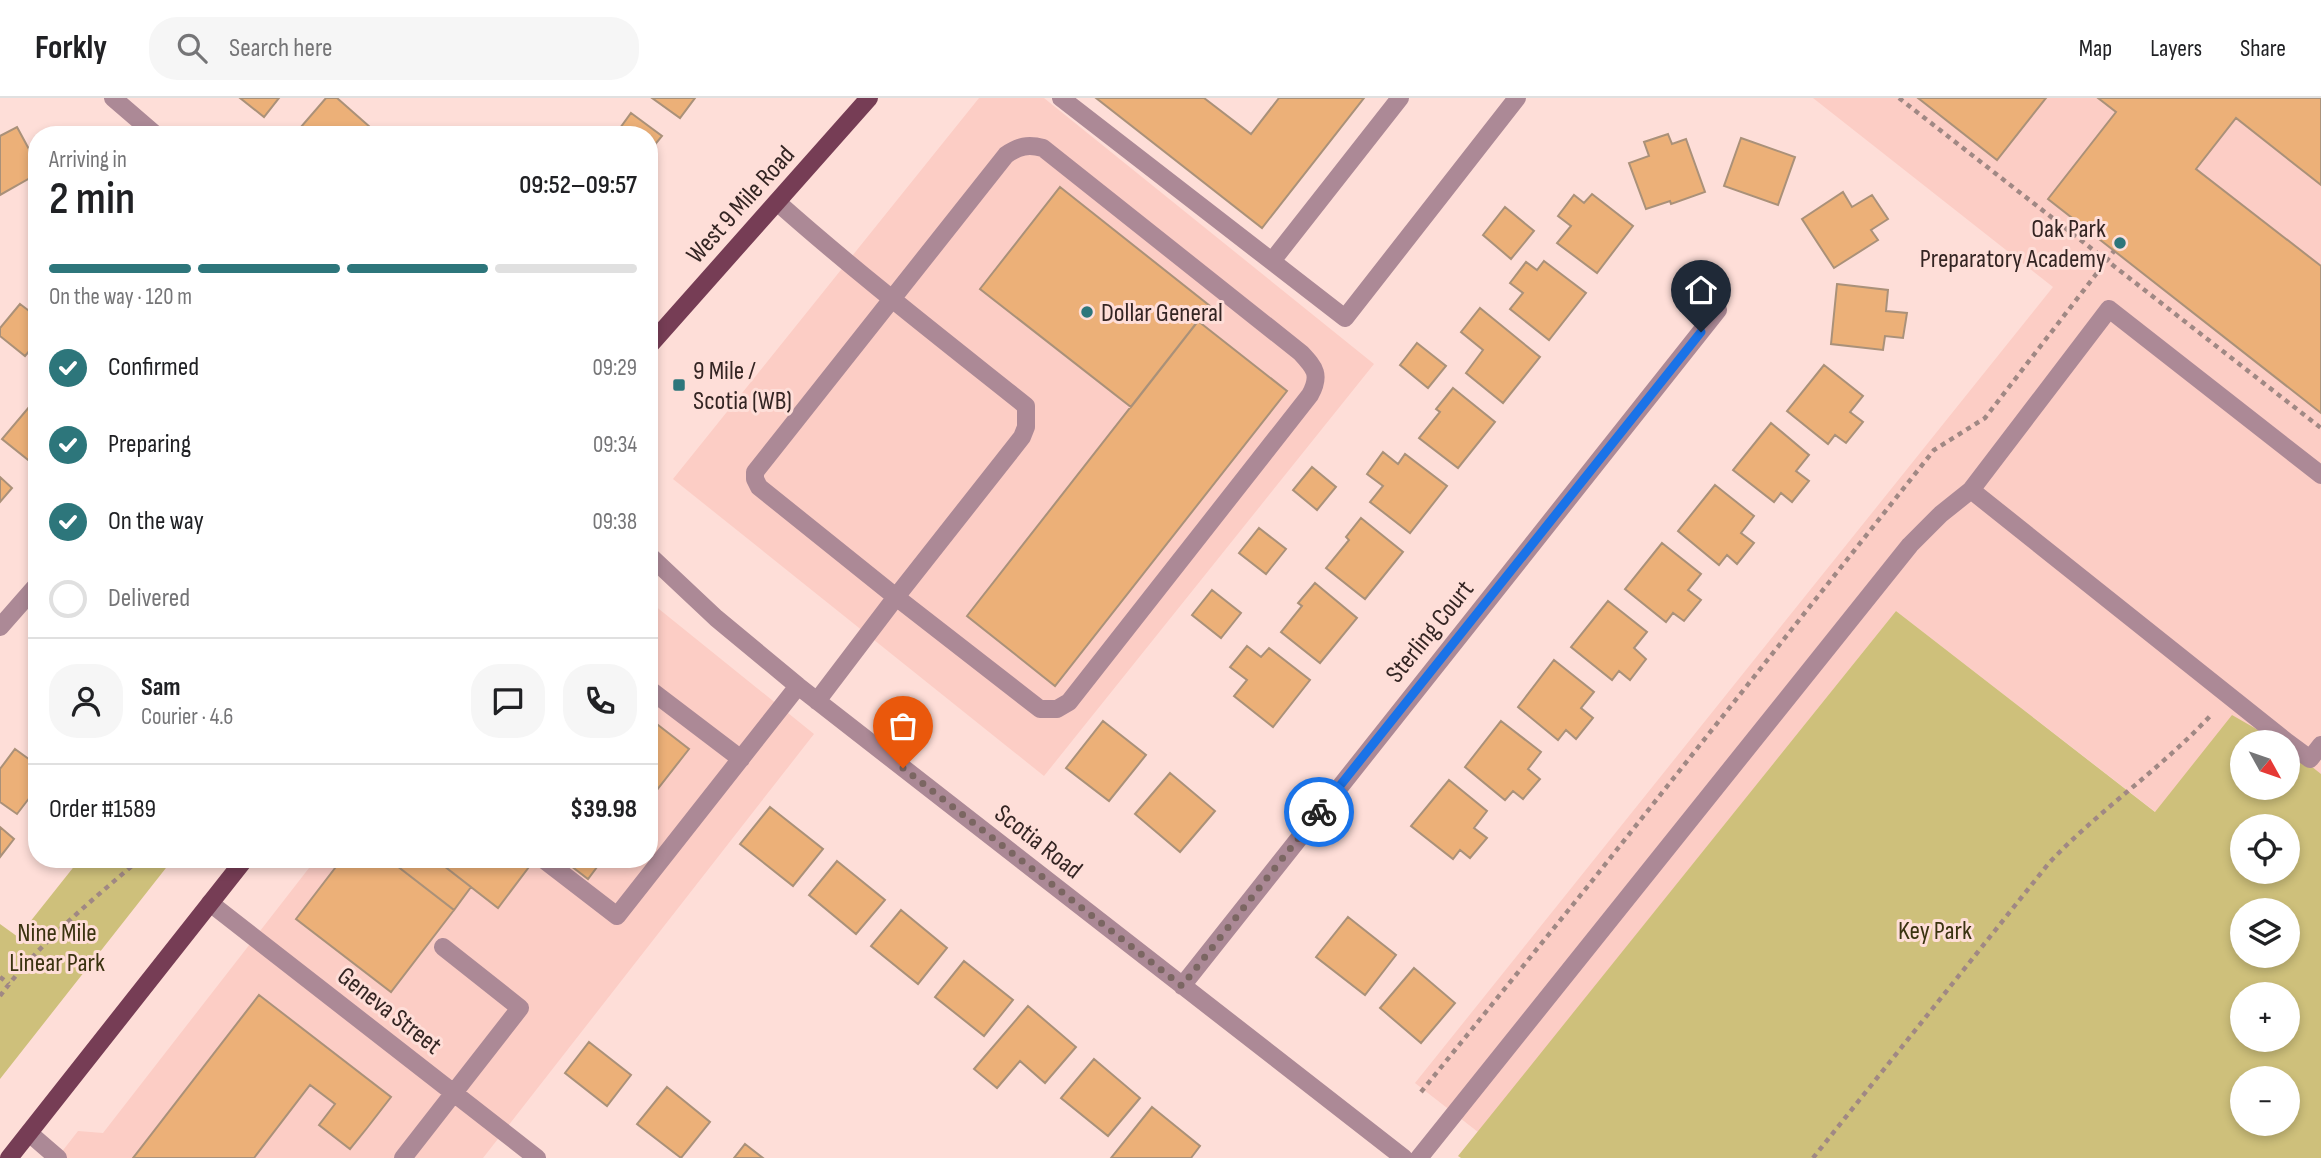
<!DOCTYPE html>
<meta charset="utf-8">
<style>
:root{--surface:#fff;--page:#f6f6f6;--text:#202124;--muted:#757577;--line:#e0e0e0;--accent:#2d767b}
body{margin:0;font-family:"Sofia Sans Condensed",sans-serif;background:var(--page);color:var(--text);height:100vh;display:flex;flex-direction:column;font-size:26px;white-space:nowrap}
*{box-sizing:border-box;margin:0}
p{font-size:23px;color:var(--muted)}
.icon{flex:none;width:38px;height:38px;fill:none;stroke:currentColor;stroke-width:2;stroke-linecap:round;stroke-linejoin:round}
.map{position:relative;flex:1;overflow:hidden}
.side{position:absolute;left:28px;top:28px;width:630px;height:742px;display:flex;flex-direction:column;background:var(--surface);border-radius:28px;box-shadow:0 4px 10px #0003}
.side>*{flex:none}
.needle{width:46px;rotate:130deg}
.tools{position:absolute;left:2230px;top:632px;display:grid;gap:14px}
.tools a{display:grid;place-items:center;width:70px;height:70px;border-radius:50%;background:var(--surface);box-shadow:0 4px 10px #0003;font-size:35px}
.pin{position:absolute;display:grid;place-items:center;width:60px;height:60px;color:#fff;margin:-72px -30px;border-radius:50% 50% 50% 0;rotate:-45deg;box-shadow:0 0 7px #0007}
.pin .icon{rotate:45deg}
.courier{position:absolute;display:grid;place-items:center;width:70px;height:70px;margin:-35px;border:5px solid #1a73e8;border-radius:50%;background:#fff;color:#222;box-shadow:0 2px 9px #0007}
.summary em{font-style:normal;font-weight:600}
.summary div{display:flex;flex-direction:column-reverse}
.summary{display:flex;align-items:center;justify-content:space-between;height:119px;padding:0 21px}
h1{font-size:46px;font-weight:600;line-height:52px}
.bar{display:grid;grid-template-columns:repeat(4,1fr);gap:10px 7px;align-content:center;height:84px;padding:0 21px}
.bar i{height:9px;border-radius:5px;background:var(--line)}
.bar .current{background:var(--accent)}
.bar p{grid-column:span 4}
.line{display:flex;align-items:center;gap:18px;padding:0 21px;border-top:2px solid var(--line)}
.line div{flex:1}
.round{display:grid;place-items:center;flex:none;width:74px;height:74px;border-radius:28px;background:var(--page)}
ol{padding:0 21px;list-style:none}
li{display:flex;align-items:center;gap:21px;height:77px}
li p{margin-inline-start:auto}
li .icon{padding:7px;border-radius:50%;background:var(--accent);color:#fff;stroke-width:4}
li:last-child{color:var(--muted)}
li i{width:38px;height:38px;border:4px solid var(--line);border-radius:50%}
header{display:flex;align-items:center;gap:42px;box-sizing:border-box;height:98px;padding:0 35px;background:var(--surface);border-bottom:2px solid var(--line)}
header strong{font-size:33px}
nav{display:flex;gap:38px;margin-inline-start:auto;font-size:24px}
.search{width:490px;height:63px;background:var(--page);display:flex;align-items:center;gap:18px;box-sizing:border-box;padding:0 24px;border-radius:28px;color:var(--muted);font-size:26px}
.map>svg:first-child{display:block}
.built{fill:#fccdc5;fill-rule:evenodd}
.green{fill:#cec07b;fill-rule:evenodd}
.building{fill:#ecb078;stroke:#aa9179;stroke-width:2}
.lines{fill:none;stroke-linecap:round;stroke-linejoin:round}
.path{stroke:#a08884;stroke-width:4.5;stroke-dasharray:5 5;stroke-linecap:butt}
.minor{stroke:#ac8996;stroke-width:18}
.major{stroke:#763d55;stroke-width:18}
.done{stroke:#7b6662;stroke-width:7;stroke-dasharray:0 12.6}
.route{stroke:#1a73e8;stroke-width:9}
.poi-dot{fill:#2d767b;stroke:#feded8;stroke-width:2.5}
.labels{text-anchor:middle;stroke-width:6;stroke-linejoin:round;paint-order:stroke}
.street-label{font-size:26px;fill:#342523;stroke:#feded8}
.poi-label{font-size:26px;fill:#342523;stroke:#feded8;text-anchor:start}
.park-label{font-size:26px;fill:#3a3310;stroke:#feded8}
</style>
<header>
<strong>Forkly</strong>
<div class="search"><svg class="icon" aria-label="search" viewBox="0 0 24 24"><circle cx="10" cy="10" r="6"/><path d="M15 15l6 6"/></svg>Search here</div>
<nav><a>Map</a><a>Layers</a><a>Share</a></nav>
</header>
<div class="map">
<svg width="2321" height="1060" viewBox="0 0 2321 1060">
<rect width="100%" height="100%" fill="#feded8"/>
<path class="built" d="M 979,0 L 1044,0 L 1374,266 L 1044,678 L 673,381 Z
M 1813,0 L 2321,0 L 2321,842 L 2287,812 L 2282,812 L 1896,513 L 1478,1034 L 1415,985 L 2053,189 ZM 2242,644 L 2287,644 L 2287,690 L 2242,690 ZM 2242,728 L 2287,728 L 2287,774 L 2242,774 Z
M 649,503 L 814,636 L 483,1060 L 57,1060 L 78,1033 L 103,1035 L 316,761 L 649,761 Z"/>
<path class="green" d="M 1896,513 L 2155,714 L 2232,617 L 2279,644 L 2242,644 L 2242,690 L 2287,690 L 2287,649 L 2321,676 L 2321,1060 L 1461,1060 L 1458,1058 ZM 2242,728 L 2287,728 L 2287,774 L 2242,774 ZM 2242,812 L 2287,812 L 2287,858 L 2242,858 ZM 2242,896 L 2287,896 L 2287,942 L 2242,942 ZM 2242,980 L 2287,980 L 2287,1026 L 2242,1026 Z
M 80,761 L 173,761 L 0,981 L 0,826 L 18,839 Z"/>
<path class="building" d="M 240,0 L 279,0 L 264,19 Z
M 326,0 L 337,0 L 379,37 L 294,37 Z
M 652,0 L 695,0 L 680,20 Z
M 1096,0 L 1204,0 L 1251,36 L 1279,0 L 1364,0 L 1262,130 Z
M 1918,0 L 2046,0 L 1997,62 Z
M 2098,0 L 2321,0 L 2321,87 L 2236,20 L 2196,71 L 2321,168 L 2321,315 L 2048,101 L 2116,14 Z
M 631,15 L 662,38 L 649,54 L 649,37 L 615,37 Z
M 17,29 L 37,66 L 37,76 L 0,97 L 0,38 Z
M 1668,36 L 1672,46 L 1686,41 L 1705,94 L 1671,106 L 1670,103 L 1646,111 L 1629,65 L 1649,58 L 1644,44 Z
M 1741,40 L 1795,59 L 1778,107 L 1724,88 Z
M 1060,89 L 1210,208 L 1131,309 L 980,191 Z
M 1843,94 L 1852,109 L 1872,97 L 1888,121 L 1871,132 L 1878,142 L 1834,170 L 1802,121 Z
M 1592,96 L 1633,128 L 1597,175 L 1557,145 L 1571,128 L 1558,118 L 1574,97 L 1584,105 Z
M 1505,109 L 1534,133 L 1511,161 L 1483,137 Z
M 1544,163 L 1586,195 L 1549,242 L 1510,211 L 1523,195 L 1510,185 L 1526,164 L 1537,172 Z
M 1837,186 L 1888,192 L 1886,213 L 1907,215 L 1903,240 L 1885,238 L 1883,252 L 1831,246 Z
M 20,206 L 37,219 L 37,244 L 25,258 L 0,238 L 0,230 Z
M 1480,210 L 1540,259 L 1503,305 L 1466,275 L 1483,252 L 1461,234 Z
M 1198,223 L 1287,293 L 1055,588 L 967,518 Z
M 1417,245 L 1446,268 L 1428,290 L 1400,267 Z
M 1824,267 L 1863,298 L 1850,314 L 1863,324 L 1846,345 L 1835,337 L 1828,346 L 1787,313 Z
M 1453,290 L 1495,324 L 1458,370 L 1419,340 L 1440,314 L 1436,311 Z
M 35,302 L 37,304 L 37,359 L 32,365 L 2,341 Z
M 1771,325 L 1809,357 L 1796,373 L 1809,383 L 1792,404 L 1781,395 L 1774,404 L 1733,372 Z
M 1383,354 L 1398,366 L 1405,356 L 1447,388 L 1410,435 L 1370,404 L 1383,388 L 1367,376 Z
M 1312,369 L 1336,389 L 1317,412 L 1293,392 Z
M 0,379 L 12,390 L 0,404 Z
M 1715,387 L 1754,418 L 1741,435 L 1754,445 L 1737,466 L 1727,457 L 1719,467 L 1678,433 Z
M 1361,420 L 1403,454 L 1365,501 L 1326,470 L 1349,442 L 1346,439 Z
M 1259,430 L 1286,451 L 1266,476 L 1239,455 Z
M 1662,445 L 1701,476 L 1688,492 L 1701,502 L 1684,523 L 1673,515 L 1666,524 L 1625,491 Z
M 1315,485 L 1357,520 L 1320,565 L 1281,534 L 1302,508 L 1298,505 Z
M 1212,492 L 1241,515 L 1221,540 L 1192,517 Z
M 1608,503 L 1647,534 L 1634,550 L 1646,561 L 1630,582 L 1619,573 L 1612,582 L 1571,549 Z
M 1247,548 L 1261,559 L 1269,550 L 1310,582 L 1273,629 L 1234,598 L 1247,582 L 1230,569 Z
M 1554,562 L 1594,594 L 1581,610 L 1593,620 L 1576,641 L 1566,632 L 1558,642 L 1518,609 Z
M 649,620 L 689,651 L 649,702 Z
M 1103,623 L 1146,657 L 1109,703 L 1066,670 Z
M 1501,623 L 1541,654 L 1528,671 L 1540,681 L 1523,701 L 1513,693 L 1505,702 L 1465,669 Z
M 15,651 L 37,667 L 37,690 L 17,716 L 0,704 L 0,671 Z
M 1170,675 L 1215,713 L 1180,754 L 1135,716 Z
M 1449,682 L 1487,713 L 1474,730 L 1487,740 L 1470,760 L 1460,752 L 1453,761 L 1411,728 Z
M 770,709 L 823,751 L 793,788 L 740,746 Z
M 0,729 L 14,741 L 0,759 Z
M 342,761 L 388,761 L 454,812 L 391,894 L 296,821 Z
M 388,761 L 435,761 L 471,789 L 454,812 Z
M 435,761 L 527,761 L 532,765 L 498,810 Z
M 562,761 L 603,761 L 588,781 Z
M 837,763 L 885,802 L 856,836 L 809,797 Z
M 901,812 L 947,850 L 918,886 L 871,848 Z
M 1348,819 L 1396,857 L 1365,897 L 1316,859 Z
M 964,863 L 1013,902 L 984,938 L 935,899 Z
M 1414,870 L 1455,905 L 1421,945 L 1380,910 Z
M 259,897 L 391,999 L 367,1030 L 350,1051 L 319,1027 L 335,1006 L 310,987 L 254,1060 L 133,1060 Z
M 1028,908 L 1076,949 L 1045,985 L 1020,963 L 997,990 L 974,971 Z
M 589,944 L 631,977 L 607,1008 L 565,975 Z
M 1094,961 L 1140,1000 L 1108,1038 L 1061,1000 Z
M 667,989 L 710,1024 L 681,1060 L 637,1026 Z
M 1152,1009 L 1200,1048 L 1191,1060 L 1111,1060 Z
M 745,1046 L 763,1060 L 734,1060 Z"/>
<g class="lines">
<path class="path" d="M 1899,0 L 2321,330
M 0,879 L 9,886
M 0,898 C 39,845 90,804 140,761
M 1421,994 L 1588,788 L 1934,352 L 1985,320 L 2114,153
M 1813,1060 L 2049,765 C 2099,712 2161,671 2211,617"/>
<path class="minor" d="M 113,0 L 156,37
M 1061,0 L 1345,220 L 1517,0
M 777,104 C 857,175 942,241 1026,308 L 1026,329 L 1022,339 L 896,499 L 759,389 L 755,381 L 755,374 L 1006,57 C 1019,48 1028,46 1043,50 L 1301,255 C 1315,270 1321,277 1310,297 L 1069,604 L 1057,611 L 1040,611 L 896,499 L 817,603
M 1272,163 L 1400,0
M 1971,392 L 2287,644
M 649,457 L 716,520 L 798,588 L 1404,1060
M 0,529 L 37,487
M 649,591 L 741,661
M 2287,644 L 2310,661 L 2321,647
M 543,761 L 617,818 L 798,588
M 210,805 L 537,1060
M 1182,888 L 1718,212
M 29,1035 L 58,1060
M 403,1060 L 520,910 L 443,849
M 1419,1060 L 1910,447 L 1941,416 L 1971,392 L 2109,211 L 2321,377"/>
<path class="major" d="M 649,248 L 869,0
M 9,1060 L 245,761"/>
</g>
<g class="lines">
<path class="done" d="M 903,670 L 1182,888 L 1319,714"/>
<path class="route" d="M 1319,714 L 1701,234"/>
</g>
<g class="poi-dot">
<circle cx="2120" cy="145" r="7"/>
<circle cx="1087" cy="214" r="7"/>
<rect x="672" y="280" width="14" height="14" rx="3.5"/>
</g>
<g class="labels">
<g class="street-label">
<text transform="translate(740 106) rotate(-48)" y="9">West 9 Mile Road</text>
<text transform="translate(1429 533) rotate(-51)" y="9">Sterling Court</text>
<text transform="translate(1039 743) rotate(38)" y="9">Scotia Road</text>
<text transform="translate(390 912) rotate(38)" y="9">Geneva Street</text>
</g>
<g class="poi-label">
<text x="2106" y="139" text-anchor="end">Oak Park<tspan x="2106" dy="30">Preparatory Academy</tspan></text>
<text x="1101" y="223">Dollar General</text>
<text x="693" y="281">9 Mile /<tspan x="693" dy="30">Scotia (WB)</tspan></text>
</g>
<g class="park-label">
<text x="1935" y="841">Key Park</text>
<text x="57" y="843">Nine Mile<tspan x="57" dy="30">Linear Park</tspan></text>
</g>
</g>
</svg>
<div class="tools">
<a><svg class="needle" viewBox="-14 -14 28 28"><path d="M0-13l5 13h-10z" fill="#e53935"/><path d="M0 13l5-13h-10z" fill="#757577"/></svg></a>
<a><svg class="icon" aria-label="locate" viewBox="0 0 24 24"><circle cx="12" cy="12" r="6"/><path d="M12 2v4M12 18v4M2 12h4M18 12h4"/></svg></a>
<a><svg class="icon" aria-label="layers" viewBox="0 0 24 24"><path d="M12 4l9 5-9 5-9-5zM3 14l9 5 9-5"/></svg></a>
<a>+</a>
<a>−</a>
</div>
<div class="pin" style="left:903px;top:670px;background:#ea580c"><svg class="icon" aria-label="bag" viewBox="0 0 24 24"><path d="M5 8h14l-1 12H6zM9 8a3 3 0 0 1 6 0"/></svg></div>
<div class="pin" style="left:1701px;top:234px;background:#1f2937"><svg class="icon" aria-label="home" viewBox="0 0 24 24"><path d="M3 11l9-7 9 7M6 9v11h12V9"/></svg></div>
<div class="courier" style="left:1319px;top:714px"><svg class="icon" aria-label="bike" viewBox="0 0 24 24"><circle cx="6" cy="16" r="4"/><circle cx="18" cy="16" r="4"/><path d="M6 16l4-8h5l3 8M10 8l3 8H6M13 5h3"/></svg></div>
<section class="side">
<div class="summary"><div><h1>2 min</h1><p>Arriving in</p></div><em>09:52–09:57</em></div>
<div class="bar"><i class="current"></i><i class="current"></i><i class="current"></i><i></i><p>On the way · 120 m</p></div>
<ol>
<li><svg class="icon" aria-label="check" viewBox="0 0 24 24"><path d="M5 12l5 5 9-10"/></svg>Confirmed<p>09:29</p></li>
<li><svg class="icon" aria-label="check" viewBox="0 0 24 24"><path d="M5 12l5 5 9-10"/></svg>Preparing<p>09:34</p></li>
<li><svg class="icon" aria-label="check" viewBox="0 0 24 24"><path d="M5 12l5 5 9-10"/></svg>On the way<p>09:38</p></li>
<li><i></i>Delivered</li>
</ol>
<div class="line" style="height:126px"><a class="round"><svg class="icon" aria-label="person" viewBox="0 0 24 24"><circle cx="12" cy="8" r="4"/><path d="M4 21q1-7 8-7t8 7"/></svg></a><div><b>Sam</b><p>Courier · 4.6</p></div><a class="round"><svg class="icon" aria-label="chat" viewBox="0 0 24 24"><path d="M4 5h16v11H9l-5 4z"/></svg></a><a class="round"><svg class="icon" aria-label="phone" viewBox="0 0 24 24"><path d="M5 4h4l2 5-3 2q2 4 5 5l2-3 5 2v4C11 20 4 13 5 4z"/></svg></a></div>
<div class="line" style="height:91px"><div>Order #1589</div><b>$39.98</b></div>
</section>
</div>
